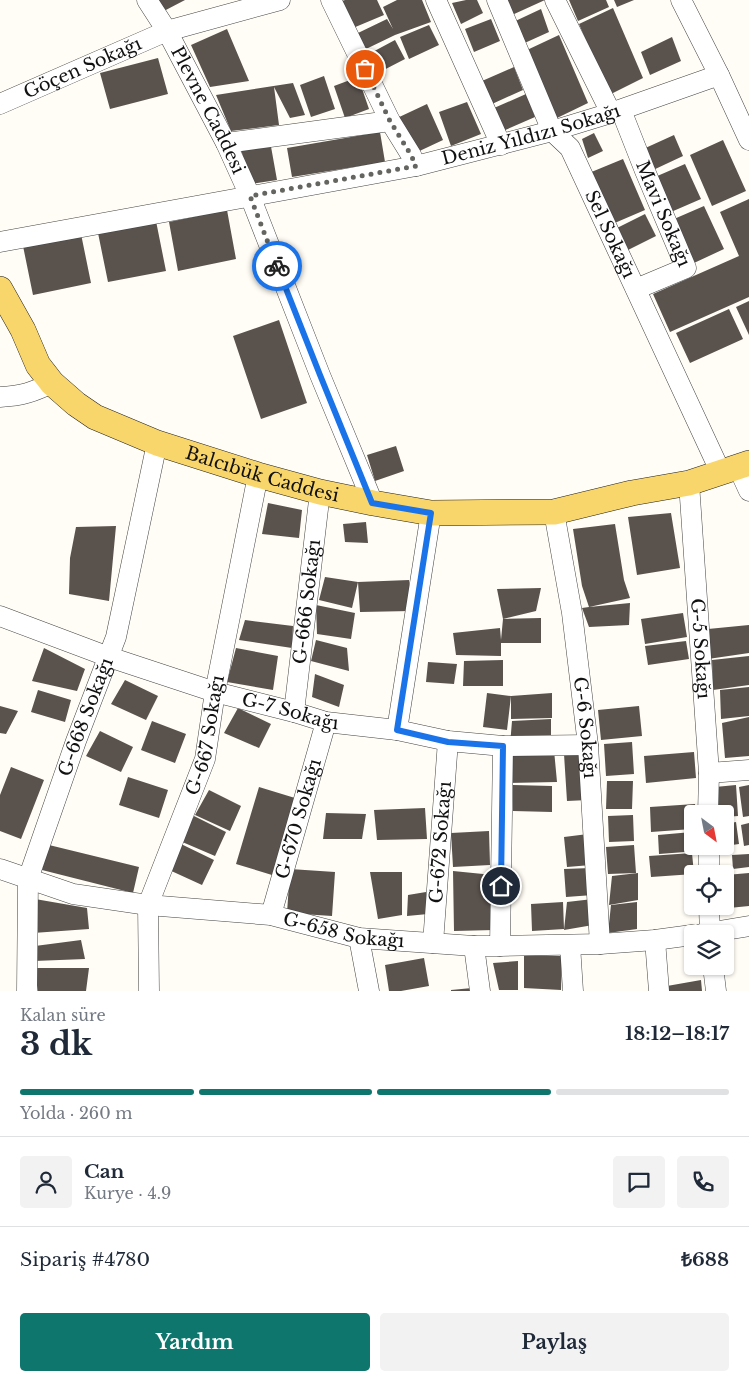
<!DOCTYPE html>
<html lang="tr">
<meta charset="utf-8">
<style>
:root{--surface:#fff;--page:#f2f2f3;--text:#1f2937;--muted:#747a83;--line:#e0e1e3;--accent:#0f766e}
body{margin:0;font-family:"Libre Baskerville",serif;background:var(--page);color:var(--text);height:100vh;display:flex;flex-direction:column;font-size:19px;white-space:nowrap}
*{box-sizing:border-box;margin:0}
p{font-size:16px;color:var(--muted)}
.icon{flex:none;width:28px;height:28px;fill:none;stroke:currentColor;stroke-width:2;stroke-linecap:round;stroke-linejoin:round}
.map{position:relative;height:991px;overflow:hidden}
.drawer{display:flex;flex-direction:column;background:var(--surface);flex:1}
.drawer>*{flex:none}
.needle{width:32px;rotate:148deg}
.controls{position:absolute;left:684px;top:805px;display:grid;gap:10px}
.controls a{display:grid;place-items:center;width:50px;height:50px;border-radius:5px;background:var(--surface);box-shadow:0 1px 4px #0004;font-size:25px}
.pin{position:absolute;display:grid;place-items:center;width:42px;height:42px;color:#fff;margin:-21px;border:2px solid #fff;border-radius:50%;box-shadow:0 1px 5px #0007}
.courier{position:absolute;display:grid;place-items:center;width:50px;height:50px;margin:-25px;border:4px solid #1a73e8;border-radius:50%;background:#fff;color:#222;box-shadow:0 1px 6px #0007}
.head em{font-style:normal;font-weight:800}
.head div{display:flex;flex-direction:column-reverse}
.head{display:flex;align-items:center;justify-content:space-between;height:85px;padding:0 20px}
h1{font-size:32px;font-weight:800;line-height:38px}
.bar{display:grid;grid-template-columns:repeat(4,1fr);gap:8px 5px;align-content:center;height:60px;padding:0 20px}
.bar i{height:6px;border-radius:4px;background:var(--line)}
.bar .on{background:var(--accent)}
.bar p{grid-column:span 4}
.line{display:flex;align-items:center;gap:12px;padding:0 20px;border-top:1px solid var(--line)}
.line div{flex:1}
.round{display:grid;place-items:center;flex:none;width:52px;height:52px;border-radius:5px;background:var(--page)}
.button{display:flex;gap:10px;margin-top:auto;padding:10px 20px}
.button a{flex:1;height:58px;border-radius:5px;background:var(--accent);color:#fff;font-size:20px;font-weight:800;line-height:58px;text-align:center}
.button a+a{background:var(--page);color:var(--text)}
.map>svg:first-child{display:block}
.building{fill:#5a524d}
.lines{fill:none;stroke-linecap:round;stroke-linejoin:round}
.minor-casing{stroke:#444;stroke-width:21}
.major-casing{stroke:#222;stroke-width:26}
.minor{stroke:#fff;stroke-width:20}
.major{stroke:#f9d66b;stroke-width:25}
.done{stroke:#646461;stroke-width:5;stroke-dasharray:0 9}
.route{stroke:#1a73e8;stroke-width:6}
.labels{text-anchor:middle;stroke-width:5;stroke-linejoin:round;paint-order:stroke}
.street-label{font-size:18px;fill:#111;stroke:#fff}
</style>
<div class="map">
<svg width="749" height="991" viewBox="0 0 749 991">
<rect width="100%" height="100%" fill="#fffdf5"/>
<path class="building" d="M 155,0 L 185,0 L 162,12 Z
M 345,0 L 377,0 L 384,15 L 353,28 L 342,1 Z
M 397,0 L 422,0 L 431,22 L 395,35 L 366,49 L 358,33 L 387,19 L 393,29 L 383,7 Z
M 466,0 L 477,0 L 483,13 L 461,24 L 452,3 Z
M 505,0 L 545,0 L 512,15 Z
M 569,0 L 606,0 L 609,7 L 578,21 Z
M 614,0 L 634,0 L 617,7 Z
M 613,8 L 643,78 L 609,95 L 579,24 Z
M 541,9 L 549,32 L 518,46 L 509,24 Z
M 491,19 L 500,41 L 474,52 L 465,29 Z
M 429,25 L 439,45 L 409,59 L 400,37 Z
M 227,29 L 249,81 L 210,87 L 191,45 Z
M 559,35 L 588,103 L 557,118 L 527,50 Z
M 672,37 L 681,61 L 650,75 L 641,52 Z
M 395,40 L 405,59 L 376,74 L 367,55 Z
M 158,58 L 168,94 L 110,109 L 100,73 Z
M 514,67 L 523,90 L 492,104 L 482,81 Z
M 324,76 L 335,109 L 311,117 L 300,85 Z
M 358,77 L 369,109 L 345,118 L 334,86 Z
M 293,83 L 305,115 L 290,118 L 274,87 L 279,125 L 231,131 L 216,95 Z
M 526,94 L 535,117 L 503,131 L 494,108 Z
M 467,102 L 481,134 L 451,146 L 439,112 Z
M 427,104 L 443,140 L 411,155 L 395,119 Z
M 380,132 L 385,162 L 292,177 L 287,148 Z
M 594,133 L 603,151 L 588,158 L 582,139 Z
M 674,135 L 683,156 L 651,171 L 641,150 Z
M 723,140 L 746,191 L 712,206 L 690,155 Z
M 270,141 L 277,180 L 250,184 L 241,149 Z
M 623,159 L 645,210 L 610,225 L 589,173 Z
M 685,164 L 701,199 L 671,212 L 655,177 Z
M 749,199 L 749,297 L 670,332 L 653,294 L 739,256 L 720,212 Z
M 704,206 L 724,249 L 694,263 L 674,219 Z
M 227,210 L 236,259 L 178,271 L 169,222 Z
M 645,214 L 656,236 L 626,251 L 615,229 Z
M 156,221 L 166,271 L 108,282 L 98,233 Z
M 81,234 L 91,283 L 33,295 L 23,246 Z
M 749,301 L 749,335 L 736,307 Z
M 729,309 L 743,339 L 690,363 L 676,333 Z
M 279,320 L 307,403 L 261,419 L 233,336 Z
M 396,446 L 404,471 L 375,481 L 367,455 Z
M 268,503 L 302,510 L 299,538 L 262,534 Z
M 671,513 L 680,568 L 637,575 L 628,517 Z
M 366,522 L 368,543 L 345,542 L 343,524 Z
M 615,524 L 624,580 L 630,598 L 589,607 L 630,603 L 629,625 L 589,627 L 582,608 L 589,607 L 582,586 L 573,529 Z
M 116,526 L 109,601 L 69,594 L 70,558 L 76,527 Z
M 325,577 L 358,582 L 409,580 L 411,611 L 360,612 L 358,582 L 352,608 L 319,600 Z
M 541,588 L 536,611 L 503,619 L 497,589 Z
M 316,605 L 355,613 L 351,639 L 317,634 Z
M 683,613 L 687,637 L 645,644 L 641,619 Z
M 541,618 L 541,643 L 501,643 L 501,656 L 456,655 L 453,633 L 500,628 L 501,640 L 503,619 Z
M 245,620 L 293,626 L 292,648 L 239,640 Z
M 749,625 L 749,653 L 708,659 L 708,629 Z
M 316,640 L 347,648 L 349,671 L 311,661 Z
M 686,641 L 689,659 L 648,665 L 645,646 Z
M 44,648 L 85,669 L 77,691 L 32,681 Z
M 236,648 L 278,656 L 273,690 L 227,682 Z
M 749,656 L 749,685 L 713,690 L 712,660 Z
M 503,660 L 503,686 L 463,686 L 464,661 Z
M 428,662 L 457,664 L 454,684 L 426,682 Z
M 315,674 L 344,685 L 339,707 L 312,697 Z
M 125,680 L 158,696 L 146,720 L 111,704 Z
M 749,687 L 749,716 L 721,719 L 720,690 Z
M 38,690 L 71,700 L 65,722 L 31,712 Z
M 487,693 L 511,696 L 552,693 L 552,718 L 511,719 L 511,696 L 507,730 L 483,727 Z
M 0,706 L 18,711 L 6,734 L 0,733 Z
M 639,706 L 642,736 L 601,740 L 598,710 Z
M 238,708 L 271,724 L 259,748 L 224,733 Z
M 749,717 L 749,756 L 725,758 L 722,723 Z
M 551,719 L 551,745 L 510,745 L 512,721 Z
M 152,721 L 186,734 L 175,763 L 141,750 Z
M 100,731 L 133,747 L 121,772 L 86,756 Z
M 632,742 L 634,774 L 606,776 L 604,744 Z
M 554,750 L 557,782 L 506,783 L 503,753 Z
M 694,752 L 696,778 L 646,783 L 644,756 Z
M 584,753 L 588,800 L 567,801 L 564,754 Z
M 11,767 L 44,780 L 21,839 L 0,831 L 0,795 Z
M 128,777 L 168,790 L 159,818 L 119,805 Z
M 607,781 L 633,781 L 632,809 L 606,809 Z
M 513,785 L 552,786 L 552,812 L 513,811 Z
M 736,785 L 738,816 L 725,817 L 725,814 L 717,814 L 715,787 Z
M 749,785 L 749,816 L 743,817 L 739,787 Z
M 259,787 L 295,798 L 272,875 L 236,864 Z
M 209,790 L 241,806 L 230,831 L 195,815 Z
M 695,804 L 696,814 L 692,814 L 692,829 L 651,832 L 650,807 Z
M 425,808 L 427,839 L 377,840 L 374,810 Z
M 326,813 L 366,814 L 362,839 L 323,839 Z
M 633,815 L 634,841 L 609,842 L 608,816 Z
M 194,816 L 226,832 L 215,856 L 180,841 Z
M 736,822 L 739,844 L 725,846 L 725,824 Z
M 749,823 L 749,845 L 744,846 L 741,825 Z
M 489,831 L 490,865 L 453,867 L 451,833 Z
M 692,832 L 692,846 L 697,846 L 698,851 L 659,854 L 658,835 Z
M 588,834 L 591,865 L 567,867 L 564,837 Z
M 181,844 L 214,860 L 202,885 L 167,869 Z
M 49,845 L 139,867 L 133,893 L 42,870 Z
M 634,845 L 636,873 L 608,874 L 606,847 Z
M 692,853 L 694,874 L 651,877 L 649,856 Z
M 749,854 L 749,867 L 733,869 L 732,855 Z
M 591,868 L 593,895 L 566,897 L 564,869 Z
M 290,869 L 335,872 L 332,916 L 287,913 Z
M 453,871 L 493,875 L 494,930 L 454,931 Z
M 370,872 L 402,872 L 402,915 L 378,919 Z
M 638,873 L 638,900 L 609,905 L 612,876 Z
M 749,873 L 749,906 L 729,908 L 726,875 Z
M 426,892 L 428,914 L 407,916 L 408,895 Z
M 35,899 L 87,908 L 89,929 L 33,933 Z
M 593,899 L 593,925 L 564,930 L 567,902 Z
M 563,902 L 564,929 L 532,931 L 531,904 Z
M 637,902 L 637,929 L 608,933 L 611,905 Z
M 81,940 L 85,959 L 34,961 L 35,946 Z
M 524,955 L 562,956 L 561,990 L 524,988 Z
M 424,958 L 429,986 L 401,991 L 389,991 L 385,965 Z
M 518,961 L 518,990 L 499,990 L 493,963 Z
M 34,968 L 89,968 L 86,991 L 38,991 Z
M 701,980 L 702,991 L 668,991 L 667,986 Z
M 472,988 L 472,991 L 451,991 L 451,990 Z"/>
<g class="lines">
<g class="minor-casing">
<g id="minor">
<path id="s1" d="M 147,0 L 167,31 L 226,143 L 250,196 L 320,375 L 373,503"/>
<path d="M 331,0 L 390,121 L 411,155 L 416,166"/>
<path d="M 436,0 L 501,145"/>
<path id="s2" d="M 497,0 L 552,131 L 570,148 L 721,473"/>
<path d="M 555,0 L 611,113"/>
<path d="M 681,0 L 719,75 L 749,140"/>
<path id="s3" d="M 0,104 L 167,31 L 280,0"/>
<path id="s4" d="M 621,110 L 645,171 L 686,268 L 636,289"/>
<path d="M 226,143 L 390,121"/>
<path id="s5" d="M 0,242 L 416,166 L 552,131 L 611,113 L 719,75"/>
<path d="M 0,397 C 22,396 33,392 52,383"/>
<path d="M 738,467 L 749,491"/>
<path id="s6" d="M 689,483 L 709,773 L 708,814"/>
<path id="s7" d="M 554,512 L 572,613 L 588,745 L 600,944"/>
<path id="s8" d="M 0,616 L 109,657 L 215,692 L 294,712 L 326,722 L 397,730 L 448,741 L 503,746 L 588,745"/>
<path id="s9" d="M 294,712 L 320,492"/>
<path d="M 397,730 L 431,513"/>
<path d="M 709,773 L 749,770"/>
<path d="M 709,846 L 709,874"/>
<path id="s10" d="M 0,869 L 73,894 L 148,905 L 271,915 L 359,938 L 474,946 L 500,946 L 600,944 L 655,940 L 692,935"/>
<path d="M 709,906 L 710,934"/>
<path id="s11" d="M 271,915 L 326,722"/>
<path d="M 701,934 L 749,926"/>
<path d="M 359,938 L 369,991"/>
<path d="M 655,940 L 659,991"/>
<path id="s12" d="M 433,943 L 448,741"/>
<path d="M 570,945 L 573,991"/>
<path d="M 474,946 L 480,991"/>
<path d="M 500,946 L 503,746"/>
<path d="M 713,966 L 716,991"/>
<path id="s13" d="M 27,991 L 28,879 L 76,741 L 116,637 L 157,443"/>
<path id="s14" d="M 149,991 L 148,905 L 205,759 L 215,692 L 258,475"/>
</g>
</g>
<g class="major-casing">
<g id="major">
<path id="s15" d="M 0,289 L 23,330 L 38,365 L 52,383 L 76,404 L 95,417 L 157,443 L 258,475 L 320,492 L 373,503 L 431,513 L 554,512 L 632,493 L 689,483 L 749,463"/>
</g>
</g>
<use href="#minor" class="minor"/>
<use href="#major" class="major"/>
</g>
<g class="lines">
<path class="done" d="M 277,266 L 250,196 L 416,166 L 411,155 L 390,121 L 365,69"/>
<path class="route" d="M 277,266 L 320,375 L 372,503 L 431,513 L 397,730 L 448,742 L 503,746 L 501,886"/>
</g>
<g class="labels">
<g class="street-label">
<text dy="6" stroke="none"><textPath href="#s3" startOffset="90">Göçen Sokağı</textPath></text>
<text dy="6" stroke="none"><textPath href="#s1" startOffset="126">Plevne Caddesi</textPath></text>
<text dy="6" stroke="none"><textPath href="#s5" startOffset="542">Deniz Yıldızı Sokağı</textPath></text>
<text dy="6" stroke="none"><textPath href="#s4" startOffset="112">Mavi Sokağı</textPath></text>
<text dy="6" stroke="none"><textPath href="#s2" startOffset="262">Sel Sokağı</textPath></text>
<text dy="6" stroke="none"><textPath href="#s15" startOffset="340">Balcıbük Caddesi</textPath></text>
<text dy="6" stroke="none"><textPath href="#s9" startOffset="111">G-666 Sokağı</textPath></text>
<text dy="6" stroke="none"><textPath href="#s6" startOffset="166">G-5 Sokağı</textPath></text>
<text dy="6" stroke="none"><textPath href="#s8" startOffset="306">G-7 Sokağı</textPath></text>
<text dy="6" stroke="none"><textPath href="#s13" startOffset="284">G-668 Sokağı</textPath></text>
<text dy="6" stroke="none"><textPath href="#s7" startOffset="218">G-6 Sokağı</textPath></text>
<text dy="6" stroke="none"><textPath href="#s14" startOffset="266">G-667 Sokağı</textPath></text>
<text dy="6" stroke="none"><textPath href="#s11" startOffset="100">G-670 Sokağı</textPath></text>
<text dy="6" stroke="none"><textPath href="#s12" startOffset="101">G-672 Sokağı</textPath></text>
<text dy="6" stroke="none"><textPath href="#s10" startOffset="351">G-658 Sokağı</textPath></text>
</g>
</g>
</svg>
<div class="controls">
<a><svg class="needle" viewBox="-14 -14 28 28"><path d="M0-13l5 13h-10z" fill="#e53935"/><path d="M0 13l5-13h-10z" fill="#747a83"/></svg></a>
<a><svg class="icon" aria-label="locate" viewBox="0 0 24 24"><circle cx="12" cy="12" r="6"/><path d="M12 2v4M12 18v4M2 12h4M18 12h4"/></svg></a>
<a><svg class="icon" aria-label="layers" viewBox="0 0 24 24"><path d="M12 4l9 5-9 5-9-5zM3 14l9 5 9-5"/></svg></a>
</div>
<div class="pin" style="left:365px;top:69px;background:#ea580c"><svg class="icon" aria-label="bag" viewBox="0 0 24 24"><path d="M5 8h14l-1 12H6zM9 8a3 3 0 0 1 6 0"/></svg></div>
<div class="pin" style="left:501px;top:886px;background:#1f2937"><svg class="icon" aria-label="home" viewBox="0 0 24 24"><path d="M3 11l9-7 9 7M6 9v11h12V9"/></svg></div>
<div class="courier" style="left:277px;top:266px"><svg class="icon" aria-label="bike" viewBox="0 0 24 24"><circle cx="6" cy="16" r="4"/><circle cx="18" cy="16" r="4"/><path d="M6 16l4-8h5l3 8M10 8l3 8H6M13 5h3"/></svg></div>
</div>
<section class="drawer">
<div class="head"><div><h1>3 dk</h1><p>Kalan süre</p></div><em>18:12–18:17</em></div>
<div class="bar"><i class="on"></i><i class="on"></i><i class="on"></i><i></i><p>Yolda · 260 m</p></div>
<div class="line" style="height:90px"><a class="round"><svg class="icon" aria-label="person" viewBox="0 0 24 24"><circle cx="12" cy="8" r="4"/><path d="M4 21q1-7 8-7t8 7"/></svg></a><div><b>Can</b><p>Kurye · 4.9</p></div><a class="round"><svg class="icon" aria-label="chat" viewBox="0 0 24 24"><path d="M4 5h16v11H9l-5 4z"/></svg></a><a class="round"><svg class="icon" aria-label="phone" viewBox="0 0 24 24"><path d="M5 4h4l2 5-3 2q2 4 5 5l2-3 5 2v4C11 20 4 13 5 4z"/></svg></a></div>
<div class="line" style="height:65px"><div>Sipariş #4780</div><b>₺688</b></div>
<div class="button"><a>Yardım</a><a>Paylaş</a></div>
</section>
